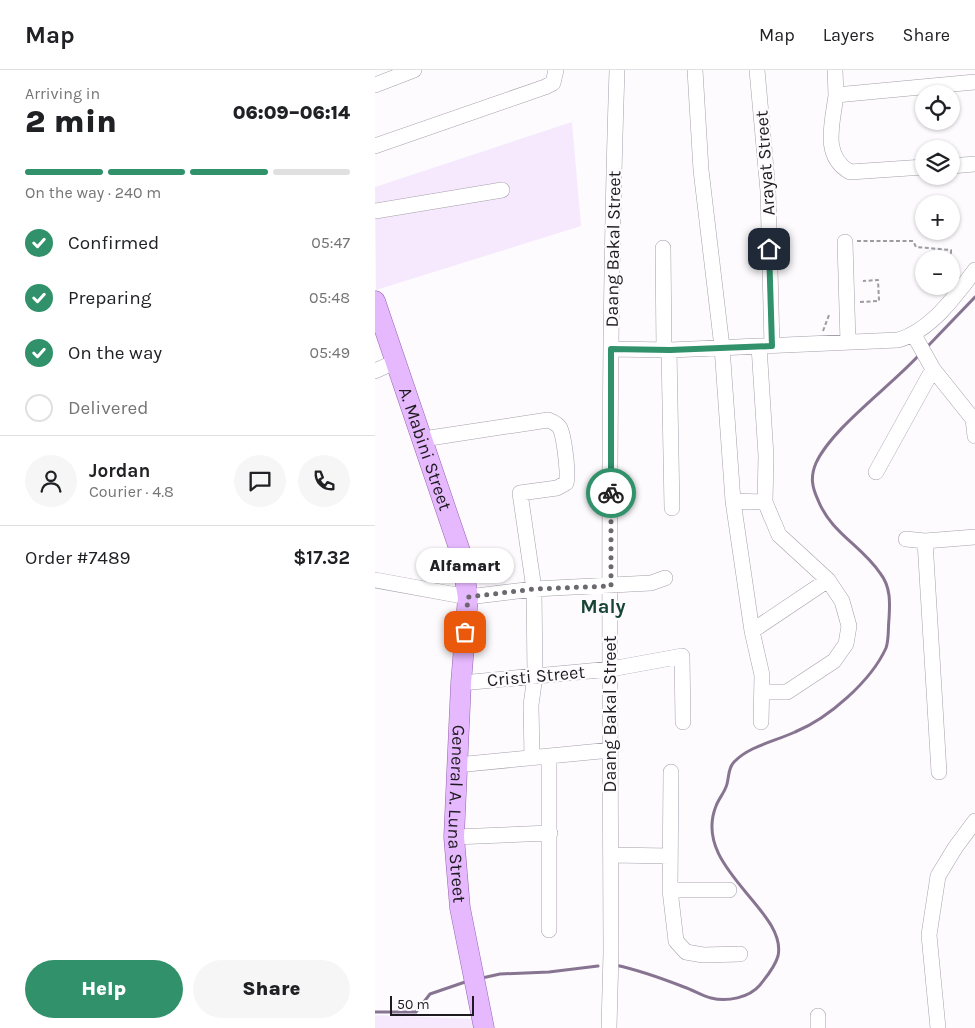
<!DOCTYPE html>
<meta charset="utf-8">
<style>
:root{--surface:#fff;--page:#f6f6f6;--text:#202124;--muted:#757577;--line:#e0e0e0;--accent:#30916b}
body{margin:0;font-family:Karla,sans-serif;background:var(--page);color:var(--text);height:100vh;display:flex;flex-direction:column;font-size:19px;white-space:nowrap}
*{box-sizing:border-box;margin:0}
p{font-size:16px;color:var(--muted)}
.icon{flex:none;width:28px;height:28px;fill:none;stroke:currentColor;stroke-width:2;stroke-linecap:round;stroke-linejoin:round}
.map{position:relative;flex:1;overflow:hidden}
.side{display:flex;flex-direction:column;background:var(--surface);width:375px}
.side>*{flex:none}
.tools{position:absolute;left:540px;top:15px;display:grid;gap:10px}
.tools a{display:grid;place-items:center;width:45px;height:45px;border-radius:50%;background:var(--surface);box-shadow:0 1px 4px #0004;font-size:25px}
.scale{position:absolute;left:15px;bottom:12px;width:84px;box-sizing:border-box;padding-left:5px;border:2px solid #1e1b20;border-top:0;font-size:14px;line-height:18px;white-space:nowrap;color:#1e1b20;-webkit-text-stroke:4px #fdfbfe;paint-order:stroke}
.pin{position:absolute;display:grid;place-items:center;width:42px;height:42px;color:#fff;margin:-21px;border-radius:10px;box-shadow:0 2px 8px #0006}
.courier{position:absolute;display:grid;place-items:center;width:50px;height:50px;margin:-25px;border:4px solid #30916b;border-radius:50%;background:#fff;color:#222;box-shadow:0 1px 6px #0007}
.bubble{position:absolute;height:35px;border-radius:18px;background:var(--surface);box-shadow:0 1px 4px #0004;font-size:16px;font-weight:800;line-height:35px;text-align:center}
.head em{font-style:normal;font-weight:800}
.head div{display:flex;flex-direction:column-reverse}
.head{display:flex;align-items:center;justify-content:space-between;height:85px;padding:0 25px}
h1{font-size:32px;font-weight:800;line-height:38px}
.bar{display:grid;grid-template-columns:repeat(4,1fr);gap:8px 5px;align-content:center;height:60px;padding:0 25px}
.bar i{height:6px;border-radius:4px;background:var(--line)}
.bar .selected{background:var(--accent)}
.bar p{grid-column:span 4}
.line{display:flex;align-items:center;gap:12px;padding:0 25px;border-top:1px solid var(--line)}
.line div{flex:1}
.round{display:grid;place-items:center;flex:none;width:52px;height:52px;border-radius:26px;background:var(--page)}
ol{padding:0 25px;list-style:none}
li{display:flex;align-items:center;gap:15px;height:55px}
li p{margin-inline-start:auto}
li .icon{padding:5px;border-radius:50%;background:var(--accent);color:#fff;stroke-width:4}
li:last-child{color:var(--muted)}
li i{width:28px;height:28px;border:2px solid var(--line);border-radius:50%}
.primary-button{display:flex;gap:10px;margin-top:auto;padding:10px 25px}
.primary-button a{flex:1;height:58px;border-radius:30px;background:var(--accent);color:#fff;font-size:20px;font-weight:800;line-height:58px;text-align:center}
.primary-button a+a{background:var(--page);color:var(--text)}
header{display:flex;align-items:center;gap:30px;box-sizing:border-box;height:70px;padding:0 25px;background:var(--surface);border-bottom:1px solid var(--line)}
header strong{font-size:24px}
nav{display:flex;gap:28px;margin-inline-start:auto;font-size:18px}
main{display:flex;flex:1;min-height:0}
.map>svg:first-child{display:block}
.built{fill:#f6e9fd}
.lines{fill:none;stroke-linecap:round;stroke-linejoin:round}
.stream{stroke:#877491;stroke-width:3}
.minor-casing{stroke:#a69fab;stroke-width:16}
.major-casing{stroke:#9562af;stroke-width:21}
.path{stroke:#9e9ca0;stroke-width:2;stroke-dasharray:4 2.5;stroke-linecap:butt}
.minor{stroke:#fff;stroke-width:15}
.major{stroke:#e6b8fd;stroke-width:20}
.done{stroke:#6c696e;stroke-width:5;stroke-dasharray:0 9}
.route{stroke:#30916b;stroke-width:6}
.labels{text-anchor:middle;stroke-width:4.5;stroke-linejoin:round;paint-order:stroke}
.street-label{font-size:18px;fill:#1e1b20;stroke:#fdfbfe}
.quarter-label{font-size:20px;font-weight:bold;fill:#184533;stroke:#fdfbfe}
</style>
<header>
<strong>Map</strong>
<nav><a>Map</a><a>Layers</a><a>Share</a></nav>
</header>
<main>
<section class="side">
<div class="head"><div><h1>2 min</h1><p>Arriving in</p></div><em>06:09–06:14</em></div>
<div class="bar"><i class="selected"></i><i class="selected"></i><i class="selected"></i><i></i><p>On the way · 240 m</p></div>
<ol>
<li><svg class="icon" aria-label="check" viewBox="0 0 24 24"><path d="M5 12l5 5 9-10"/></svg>Confirmed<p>05:47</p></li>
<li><svg class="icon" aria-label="check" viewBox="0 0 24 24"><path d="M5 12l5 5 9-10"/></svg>Preparing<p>05:48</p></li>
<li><svg class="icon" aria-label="check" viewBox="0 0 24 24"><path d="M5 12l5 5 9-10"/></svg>On the way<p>05:49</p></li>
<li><i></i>Delivered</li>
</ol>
<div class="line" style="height:90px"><a class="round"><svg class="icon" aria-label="person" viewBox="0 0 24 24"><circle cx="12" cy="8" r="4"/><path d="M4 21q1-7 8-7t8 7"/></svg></a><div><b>Jordan</b><p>Courier · 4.8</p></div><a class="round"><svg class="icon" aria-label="chat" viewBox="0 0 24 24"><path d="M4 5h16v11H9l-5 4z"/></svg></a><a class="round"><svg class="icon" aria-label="phone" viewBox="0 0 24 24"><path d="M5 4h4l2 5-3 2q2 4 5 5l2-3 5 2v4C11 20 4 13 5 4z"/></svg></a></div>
<div class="line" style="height:65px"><div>Order #7489</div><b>$17.32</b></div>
<div class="primary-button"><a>Help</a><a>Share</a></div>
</section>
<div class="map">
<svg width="600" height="958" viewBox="0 0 600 958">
<rect width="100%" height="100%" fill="#fdfbfe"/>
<path class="built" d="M 197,52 L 206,156 L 1,220 L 0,117 Z
M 0,945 L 98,949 L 100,958 L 0,958 Z"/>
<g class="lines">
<path class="stream" d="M 552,277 L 600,227
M 240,895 C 264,900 286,908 309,917 C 318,920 327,926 336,928 C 352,932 374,928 385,915 C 392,906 400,897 403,886 C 413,840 316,798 341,736 C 344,728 350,722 352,714 C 354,707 353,698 359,692 C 374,676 401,671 420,662 C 454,648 496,611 511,578 C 514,570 513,558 514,549 C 515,533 516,517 505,503 C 486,475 456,463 443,430 C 437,417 435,407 441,393 C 457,358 516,316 544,285
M 107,908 L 125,904 L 174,902 L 223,896
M 0,942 L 41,942 L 55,924 L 93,911"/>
<g class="minor-casing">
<path id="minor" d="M 320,0 L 326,100 L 347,277 L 358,431 L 377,561 L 387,605 L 386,652
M 382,0 L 393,121 L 397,276
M 460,0 L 461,25 L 600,12
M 0,15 L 39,0
M 461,25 C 458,52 446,86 475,102 L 549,97
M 0,76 L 170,17 L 178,13 L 181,0
M 576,96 L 600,94
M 0,141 L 127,120
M 470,172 L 473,272
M 288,178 L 289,280
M 539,265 L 558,299 L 598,349 L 600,366
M 384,276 L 391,386 L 390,432 L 404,465 L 453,510 L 467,531 L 474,556 L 471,574 L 459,591 L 412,622 L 388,622
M 236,279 L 295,280 L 523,270 C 555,261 580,227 600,200
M 294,280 L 297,438
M 0,301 L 22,291
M 48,369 L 173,350 C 178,352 182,353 185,358 C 189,366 194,405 191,413 L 182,418 L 145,423 L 159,519 L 160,606 L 156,635 L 157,688
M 501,402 L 558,299
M 358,431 L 390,432
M 531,469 L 550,471 L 600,467
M 550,471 L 564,702
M 0,510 L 93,527 L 159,519 L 276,513 L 290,508
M 377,561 L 453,510
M 86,613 L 236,599 L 307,586 L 308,652
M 174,686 L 174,860
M 82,695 L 236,680
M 296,702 L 295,820 L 301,871 L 311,882 L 328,885 L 365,884
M 79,767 L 175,763
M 236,785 L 295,786
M 295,820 L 354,820
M 443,946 L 443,958
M 234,958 L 236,883 C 235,589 232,294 242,0
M 563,958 L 554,865 L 563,806 L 580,778 L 600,751"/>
</g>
<g class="major-casing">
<g id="major">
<path id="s1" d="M 0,231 L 85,481 L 93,527 L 86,613 L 79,767 L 85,838 L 109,958"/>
</g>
</g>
<path class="path" d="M 482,171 L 538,171 L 541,177 L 576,180 L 576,189
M 576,196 L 576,201
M 485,232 L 504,231 L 503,210 L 488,211
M 448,261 L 454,245"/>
<use href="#minor" class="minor"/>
<use href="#major" class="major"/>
</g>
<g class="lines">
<path class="done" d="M 90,562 L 93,527 L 159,519 L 236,516 L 236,423"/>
<path class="route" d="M 236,423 L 236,279 L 295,280 L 397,276 L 394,179"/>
</g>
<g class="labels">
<g class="street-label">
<text transform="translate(390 93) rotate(-94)" y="6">Arayat Street</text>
<text transform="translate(238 179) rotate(-89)" y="6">Daang Bakal Street</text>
<text dy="6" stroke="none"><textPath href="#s1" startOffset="156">A. Mabini Street</textPath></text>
<text transform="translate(161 606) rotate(-5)" y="6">Cristi Street</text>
<text transform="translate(235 644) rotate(-90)" y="6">Daang Bakal Street</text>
<text dy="6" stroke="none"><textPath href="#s1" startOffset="528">General A. Luna Street</textPath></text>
</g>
<g class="quarter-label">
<text x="228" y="543">Maly</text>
</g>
</g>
</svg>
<div class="tools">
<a><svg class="icon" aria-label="locate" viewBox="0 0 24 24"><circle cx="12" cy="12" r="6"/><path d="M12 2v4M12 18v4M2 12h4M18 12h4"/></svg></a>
<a><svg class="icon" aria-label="layers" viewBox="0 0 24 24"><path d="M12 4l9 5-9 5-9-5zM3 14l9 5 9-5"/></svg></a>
<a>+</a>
<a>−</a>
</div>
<div class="scale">50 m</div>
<div class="pin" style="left:90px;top:562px;background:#ea580c"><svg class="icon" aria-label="bag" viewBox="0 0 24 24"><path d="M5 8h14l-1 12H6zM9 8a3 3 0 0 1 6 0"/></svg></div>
<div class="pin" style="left:394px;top:179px;background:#1f2937"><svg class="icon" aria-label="home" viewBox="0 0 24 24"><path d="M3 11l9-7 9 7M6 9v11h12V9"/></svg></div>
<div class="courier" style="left:236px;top:423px"><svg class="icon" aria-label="bike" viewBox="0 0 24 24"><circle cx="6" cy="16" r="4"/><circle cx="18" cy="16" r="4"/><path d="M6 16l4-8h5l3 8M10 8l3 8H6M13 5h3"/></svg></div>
<div class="bubble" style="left:41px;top:478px;width:98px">Alfamart</div>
</div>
</main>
